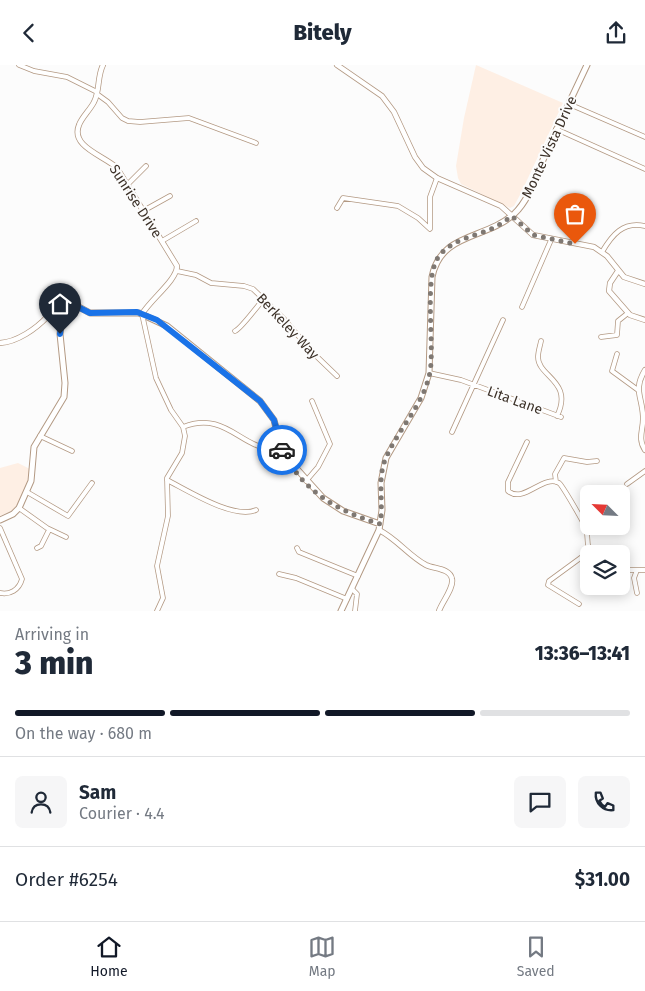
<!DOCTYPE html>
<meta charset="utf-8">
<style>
:root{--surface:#fff;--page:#f6f6f7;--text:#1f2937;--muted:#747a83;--line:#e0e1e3;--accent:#111827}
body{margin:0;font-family:"Fira Sans",sans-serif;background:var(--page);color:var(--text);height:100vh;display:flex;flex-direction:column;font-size:19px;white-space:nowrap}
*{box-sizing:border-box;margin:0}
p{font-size:16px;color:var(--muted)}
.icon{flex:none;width:28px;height:28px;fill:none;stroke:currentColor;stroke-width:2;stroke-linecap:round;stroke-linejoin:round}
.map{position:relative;height:546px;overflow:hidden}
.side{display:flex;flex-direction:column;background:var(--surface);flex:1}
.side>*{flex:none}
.needle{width:32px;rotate:294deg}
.fabs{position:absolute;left:580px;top:420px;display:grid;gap:10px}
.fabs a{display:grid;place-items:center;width:50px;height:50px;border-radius:8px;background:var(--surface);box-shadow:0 2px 12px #0003;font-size:25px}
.pin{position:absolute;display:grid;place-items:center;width:42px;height:42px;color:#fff;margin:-51px -21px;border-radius:50% 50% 50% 0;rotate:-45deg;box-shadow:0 0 5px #0007}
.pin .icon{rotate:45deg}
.courier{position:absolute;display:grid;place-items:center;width:50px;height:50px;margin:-25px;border:4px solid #1a73e8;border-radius:50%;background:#fff;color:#222;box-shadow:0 1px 6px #0007}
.headline em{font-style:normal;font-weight:800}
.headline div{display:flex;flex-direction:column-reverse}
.headline{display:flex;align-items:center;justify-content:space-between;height:85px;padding:0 15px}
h1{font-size:32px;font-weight:800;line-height:38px}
.bar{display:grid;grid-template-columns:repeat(4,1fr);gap:8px 5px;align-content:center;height:60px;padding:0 15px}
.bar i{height:6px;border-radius:4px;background:var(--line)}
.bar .current{background:var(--accent)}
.bar p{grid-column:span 4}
.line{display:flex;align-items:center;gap:12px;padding:0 15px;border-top:1px solid var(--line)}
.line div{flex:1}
.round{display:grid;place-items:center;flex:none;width:52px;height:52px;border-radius:8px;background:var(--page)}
header{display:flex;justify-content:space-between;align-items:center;height:65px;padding:0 15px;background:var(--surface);font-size:22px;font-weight:800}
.tab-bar{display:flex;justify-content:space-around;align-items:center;height:70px;border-top:1px solid var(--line);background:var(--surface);font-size:14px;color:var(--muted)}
.tab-bar a{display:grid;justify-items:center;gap:2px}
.tab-bar .current{color:var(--accent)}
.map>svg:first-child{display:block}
.built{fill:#feefe4}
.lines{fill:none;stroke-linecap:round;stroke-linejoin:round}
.minor-casing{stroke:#b39983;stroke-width:5.5}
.tertiary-casing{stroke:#b39983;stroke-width:6}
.secondary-casing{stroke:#b39983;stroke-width:7}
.minor{stroke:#fff;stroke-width:4}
.tertiary{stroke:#fff;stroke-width:4.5}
.secondary{stroke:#fff;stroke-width:5}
.done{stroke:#7f7872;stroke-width:5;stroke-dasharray:0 9}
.route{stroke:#1a73e8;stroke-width:6}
.labels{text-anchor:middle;stroke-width:4;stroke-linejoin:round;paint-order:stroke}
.street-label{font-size:14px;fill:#3c3128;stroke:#fcfcfc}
</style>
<header><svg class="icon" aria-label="back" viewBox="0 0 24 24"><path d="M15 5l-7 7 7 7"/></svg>Bitely<svg class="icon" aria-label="share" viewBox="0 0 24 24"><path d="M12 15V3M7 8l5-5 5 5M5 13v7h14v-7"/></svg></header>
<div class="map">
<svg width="645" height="546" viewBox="0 0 645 546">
<rect width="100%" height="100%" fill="#fcfcfc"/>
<path class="built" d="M 476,0 L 563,38 L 521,128 L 514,141 L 510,143 L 461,119 L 458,113 L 456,101 L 464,53 Z
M 18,398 L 30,404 L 28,417 L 20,436 L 13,445 L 0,451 L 0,403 Z"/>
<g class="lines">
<g class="minor-casing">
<path id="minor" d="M 19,0 L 34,6 L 67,12 L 97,27
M 97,29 L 108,37 L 122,53 L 128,56 L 140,57 L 189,53 L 256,78
M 569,39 L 645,72
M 556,64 L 645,104
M 127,120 L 146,101
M 337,143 L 343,133 L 398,141 L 418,153 L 430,164 L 430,132 L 437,113
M 143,146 L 170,131
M 162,176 L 196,156
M 602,187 C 612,170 623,156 645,161
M 177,206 L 196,210 L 211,218 L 244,221 L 253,224 L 285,255 L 311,286 L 337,311
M 522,242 L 551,175
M 142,249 L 156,313 L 171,345 L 183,362 L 185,371 L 182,388 L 167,413 L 168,451 L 157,501 L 163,533 L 157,546
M 235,266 C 241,264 257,241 264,234
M 601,272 L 617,270 L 618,256 L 628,248
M 541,276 C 540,281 538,287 538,292 C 538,312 574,316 557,351
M 617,289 L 612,306 L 638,325
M 429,308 L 461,315 L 561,352
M 183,362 C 229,344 243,390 281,383
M 452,367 L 503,255
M 40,371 L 72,386
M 527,377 L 508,417 L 508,426 C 524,439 543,409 559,418 C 562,420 585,459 586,464 C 589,472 585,483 593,489
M 167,415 C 187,425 234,455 256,445
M 306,416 L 318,402 L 330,379 L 312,336
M 556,417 L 555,409 L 564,393 L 587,397 L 597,396
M 627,419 L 645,406
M 27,427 L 68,451 L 92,418
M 19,443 L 47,463 L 66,472
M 0,463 L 22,514 C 19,525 10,530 0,528
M 37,483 L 41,481 L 49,465
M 297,483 L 299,487 L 358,511
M 621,501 L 628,505 L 645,505
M 279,509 L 296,513 L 347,534
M 352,524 L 357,529 L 355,546
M 637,528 L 634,513 L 637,505
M 579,539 L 548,520 L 549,516 L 590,486"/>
</g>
<g class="tertiary-casing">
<path id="tertiary" d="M 103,0 C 97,12 100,26 94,37 C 90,45 82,52 79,60 C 70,82 105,91 117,103 L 177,201 C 177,215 151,234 142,249
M 337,0 L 382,31 L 394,47 L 415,92 L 423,103 L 437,113 L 501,141 L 533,170 L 594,182 L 607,191 L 624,212 L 645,219
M 618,206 L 610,218 L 609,226 L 630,250 L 645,255
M 0,278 C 17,277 36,264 48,251 C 53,245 55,237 64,235
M 645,305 C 633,325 642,331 643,351 C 644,364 637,373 645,385
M 379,465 C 397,474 409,491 426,500 C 434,504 450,503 452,514 C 454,523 442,537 439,546"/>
</g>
<g class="secondary-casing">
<path id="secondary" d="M 546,87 L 587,0
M 0,455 L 13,449 L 19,443 L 31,416 L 34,382 L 64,332 L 65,318 L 60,269 L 64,235 L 66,235 L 90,248 L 139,248 L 167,261 L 260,336 L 274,355 L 281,383 L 287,393 L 323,433 L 343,446 L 380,459
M 341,546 L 379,465 L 382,445 L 381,418 L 386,393 L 421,333 L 429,308 L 432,212 C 441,167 485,175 514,149 C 530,134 537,108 546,88"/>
</g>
<use href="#minor" class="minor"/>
<use href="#tertiary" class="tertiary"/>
<use href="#secondary" class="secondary"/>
</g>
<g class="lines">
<path class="done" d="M 282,385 C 303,427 338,446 380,459 C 384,438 377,416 385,395 C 397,365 424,340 430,307 C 435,278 423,212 439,191 C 452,174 476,171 493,163 C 500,160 506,155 512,151 L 533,170 L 575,179"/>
<path class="route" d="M 60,269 L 64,235 L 90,248 L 137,247 L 157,255 L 260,336 L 274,355 L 282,385"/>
</g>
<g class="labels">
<g class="street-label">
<text transform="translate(549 82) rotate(-65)" y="5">Monte Vista Drive</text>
<text transform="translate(136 136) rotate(57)" y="5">Sunrise Drive</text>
<text transform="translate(288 261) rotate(47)" y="5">Berkeley Way</text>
<text transform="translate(515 335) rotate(20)" y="5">Lita Lane</text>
</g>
</g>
</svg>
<div class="fabs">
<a><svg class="needle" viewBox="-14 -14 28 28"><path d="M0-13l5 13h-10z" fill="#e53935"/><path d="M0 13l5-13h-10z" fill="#747a83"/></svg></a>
<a><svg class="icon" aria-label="layers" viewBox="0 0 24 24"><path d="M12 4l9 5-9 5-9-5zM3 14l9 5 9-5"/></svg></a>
</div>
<div class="pin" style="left:575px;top:179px;background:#ea580c"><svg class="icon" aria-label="bag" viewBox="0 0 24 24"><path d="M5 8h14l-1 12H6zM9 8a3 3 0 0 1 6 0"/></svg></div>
<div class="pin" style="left:60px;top:269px;background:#1f2937"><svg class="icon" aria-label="home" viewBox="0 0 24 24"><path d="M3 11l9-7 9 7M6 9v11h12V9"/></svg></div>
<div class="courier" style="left:282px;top:385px"><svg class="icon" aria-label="car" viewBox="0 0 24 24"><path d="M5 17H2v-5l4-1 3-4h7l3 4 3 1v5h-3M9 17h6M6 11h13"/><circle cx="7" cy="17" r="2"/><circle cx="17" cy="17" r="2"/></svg></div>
</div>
<section class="side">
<div class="headline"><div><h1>3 min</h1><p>Arriving in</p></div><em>13:36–13:41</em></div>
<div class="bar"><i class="current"></i><i class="current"></i><i class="current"></i><i></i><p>On the way · 680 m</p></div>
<div class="line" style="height:90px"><a class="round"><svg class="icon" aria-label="person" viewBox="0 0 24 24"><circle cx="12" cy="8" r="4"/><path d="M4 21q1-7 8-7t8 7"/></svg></a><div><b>Sam</b><p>Courier · 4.4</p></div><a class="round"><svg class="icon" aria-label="chat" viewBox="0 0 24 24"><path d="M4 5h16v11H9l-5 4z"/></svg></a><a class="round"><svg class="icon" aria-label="phone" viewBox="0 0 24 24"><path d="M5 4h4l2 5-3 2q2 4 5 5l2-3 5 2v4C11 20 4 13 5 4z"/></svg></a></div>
<div class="line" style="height:65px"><div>Order #6254</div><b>$31.00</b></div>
</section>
<nav class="tab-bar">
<a class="current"><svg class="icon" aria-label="home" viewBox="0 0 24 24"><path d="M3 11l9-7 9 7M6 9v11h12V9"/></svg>Home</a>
<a><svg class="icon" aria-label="map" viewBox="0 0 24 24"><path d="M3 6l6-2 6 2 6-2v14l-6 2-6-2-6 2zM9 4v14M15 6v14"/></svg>Map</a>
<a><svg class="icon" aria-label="saved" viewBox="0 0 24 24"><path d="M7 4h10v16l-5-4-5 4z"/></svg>Saved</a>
</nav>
